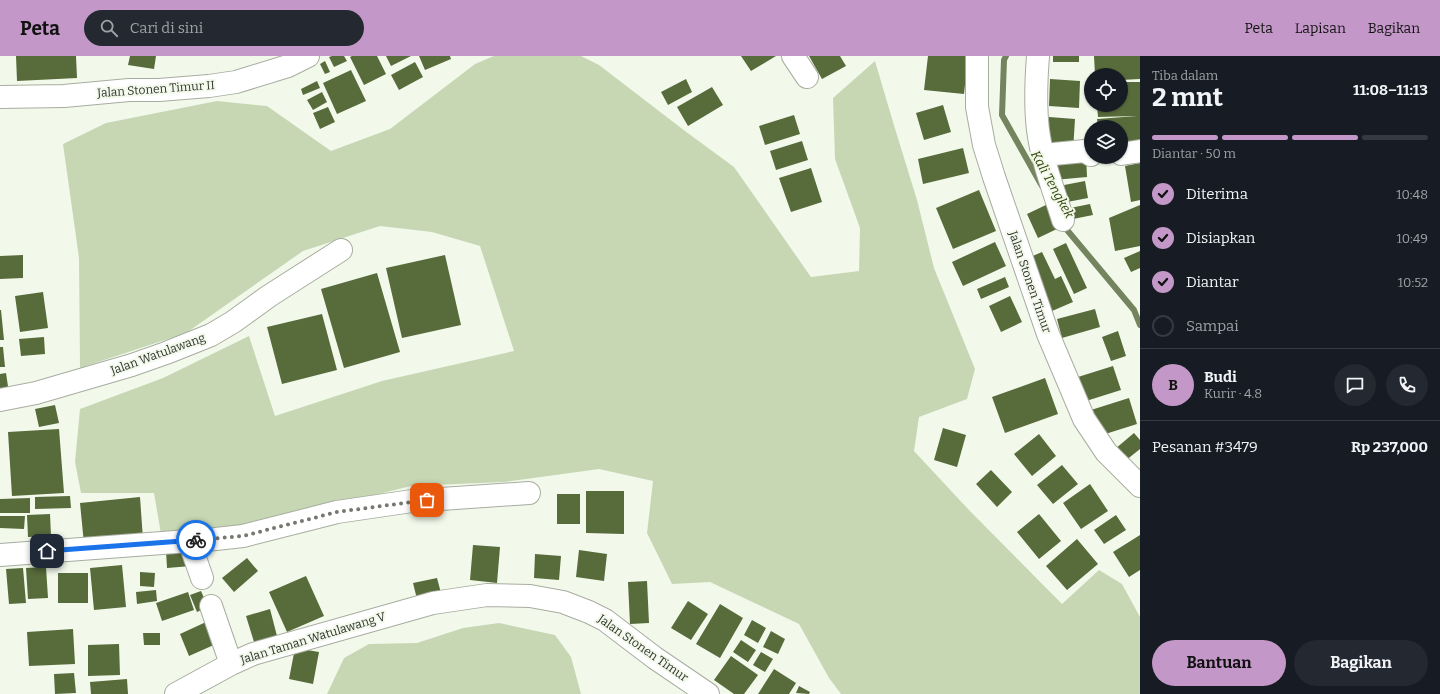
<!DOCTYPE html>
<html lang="id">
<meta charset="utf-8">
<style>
:root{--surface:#171b24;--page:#242831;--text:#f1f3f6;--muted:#9ea1a6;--line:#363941;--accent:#c398c8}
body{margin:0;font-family:Bitter,serif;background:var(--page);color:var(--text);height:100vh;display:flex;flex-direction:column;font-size:15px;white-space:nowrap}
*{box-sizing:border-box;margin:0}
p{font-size:13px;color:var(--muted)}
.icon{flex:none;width:22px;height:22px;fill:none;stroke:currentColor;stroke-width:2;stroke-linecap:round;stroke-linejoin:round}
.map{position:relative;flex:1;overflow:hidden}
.side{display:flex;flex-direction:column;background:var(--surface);width:300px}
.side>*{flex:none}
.controls{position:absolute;left:1084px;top:12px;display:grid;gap:8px}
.controls a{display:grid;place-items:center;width:44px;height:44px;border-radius:50%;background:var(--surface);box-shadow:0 1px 3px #0004;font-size:20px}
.pin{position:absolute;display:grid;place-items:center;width:34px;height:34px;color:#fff;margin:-17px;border-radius:8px;box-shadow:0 2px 6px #0006}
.courier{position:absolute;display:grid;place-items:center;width:40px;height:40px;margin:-20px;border:3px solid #1a73e8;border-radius:50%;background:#fff;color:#222;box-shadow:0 1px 5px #0007}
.summary em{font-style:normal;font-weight:700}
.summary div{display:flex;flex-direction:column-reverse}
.summary{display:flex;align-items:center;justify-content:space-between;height:68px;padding:0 12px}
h1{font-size:26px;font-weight:700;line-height:30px}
.bar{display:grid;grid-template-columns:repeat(4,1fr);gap:6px 4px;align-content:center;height:48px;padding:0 12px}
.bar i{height:5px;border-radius:3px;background:var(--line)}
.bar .selected{background:var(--accent)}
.bar p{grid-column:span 4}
.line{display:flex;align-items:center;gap:10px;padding:0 12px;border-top:1px solid var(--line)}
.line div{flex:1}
.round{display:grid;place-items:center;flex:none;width:42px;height:42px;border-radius:21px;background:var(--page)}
ol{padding:0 12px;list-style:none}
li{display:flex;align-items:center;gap:12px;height:44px}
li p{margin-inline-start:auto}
li .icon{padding:4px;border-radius:50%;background:var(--accent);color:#111;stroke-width:4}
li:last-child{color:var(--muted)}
li i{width:22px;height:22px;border:2px solid var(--line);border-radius:50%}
.cta{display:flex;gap:8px;margin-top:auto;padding:8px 12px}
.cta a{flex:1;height:46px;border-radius:24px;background:var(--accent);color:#111;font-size:16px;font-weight:700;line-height:46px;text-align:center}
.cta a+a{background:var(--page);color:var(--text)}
header{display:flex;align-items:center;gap:24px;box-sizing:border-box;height:56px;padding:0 20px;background:var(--accent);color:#111}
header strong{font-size:19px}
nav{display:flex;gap:22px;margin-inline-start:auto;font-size:14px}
.search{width:280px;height:36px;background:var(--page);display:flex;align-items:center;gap:10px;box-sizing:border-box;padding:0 14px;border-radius:22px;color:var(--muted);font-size:15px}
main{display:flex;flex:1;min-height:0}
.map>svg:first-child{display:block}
.green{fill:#c7d7b4}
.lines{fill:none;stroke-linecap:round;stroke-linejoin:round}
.stream{stroke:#73845f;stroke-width:6}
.building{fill:#576b3b}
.minor-casing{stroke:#a7ada0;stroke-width:24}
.minor{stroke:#fff;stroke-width:22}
.done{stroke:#747870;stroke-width:4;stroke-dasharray:0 7.2}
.route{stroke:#1a73e8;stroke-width:5}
.labels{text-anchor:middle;stroke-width:4;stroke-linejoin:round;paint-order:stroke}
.street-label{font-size:12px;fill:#30332d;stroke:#f2f9eb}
.water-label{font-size:13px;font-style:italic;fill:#2c4005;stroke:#f2f9eb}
</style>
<header>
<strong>Peta</strong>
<div class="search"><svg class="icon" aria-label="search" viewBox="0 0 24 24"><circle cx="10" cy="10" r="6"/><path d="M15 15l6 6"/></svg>Cari di sini</div>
<nav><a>Peta</a><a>Lapisan</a><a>Bagikan</a></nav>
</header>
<main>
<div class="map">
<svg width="1140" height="638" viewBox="0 0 1140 638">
<rect width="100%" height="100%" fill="#f2f9eb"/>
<path class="green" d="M 494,0 L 581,0 L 599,9 L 685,75 L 734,111 L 811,221 L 859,215 L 860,172 L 835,103 L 833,42 L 875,5 L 893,66 L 917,144 L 934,212 L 975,313 L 967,343 L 919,361 L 914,395 L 968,453 L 1062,548 L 1099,514 L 1122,528 L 1140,561 L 1140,638 L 841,638 L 829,622 L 799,568 L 710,526 L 672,528 L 647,477 L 653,425 L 599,413 L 504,426 L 411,430 L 216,478 L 162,484 L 154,437 L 81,437 L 75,406 L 80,353 L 163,322 L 249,280 L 275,360 L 382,325 L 514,295 L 480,190 L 432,176 L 380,170 L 303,195 L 186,277 L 80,312 L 79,202 L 63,88 L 106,67 L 217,45 L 267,50 L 331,95 L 390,73 L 475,8 Z
M 499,567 L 555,579 L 571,601 L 581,638 L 327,638 L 344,602 L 369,588 L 417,587 L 463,572 Z"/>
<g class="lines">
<path class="stream" d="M 1006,0 L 1004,4 L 1002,59 L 1042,130
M 1062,168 L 1134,254 L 1140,269"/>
</g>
<path class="building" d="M 16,0 L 76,0 L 77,22 L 17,25 Z
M 130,0 L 156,0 L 154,13 L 128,9 Z
M 332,0 L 344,0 L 347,5 L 334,11 L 329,1 Z
M 352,0 L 377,0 L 386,18 L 364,29 L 350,1 Z
M 386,0 L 411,0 L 391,10 Z
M 419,0 L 450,0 L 451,3 L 425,14 Z
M 741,0 L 776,0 L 751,15 Z
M 809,0 L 840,0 L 846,10 L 822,23 Z
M 928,0 L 968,0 L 964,38 L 924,34 Z
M 1053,0 L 1079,0 L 1079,6 L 1053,6 Z
M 1094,0 L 1140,0 L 1140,23 L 1121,24 L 1121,19 L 1095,19 Z
M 325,5 L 330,16 L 325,18 L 320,8 Z
M 415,6 L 423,21 L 399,34 L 391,19 Z
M 351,14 L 366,45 L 337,58 L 323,27 Z
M 686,23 L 692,36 L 668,49 L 661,36 Z
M 1050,23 L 1080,25 L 1079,52 L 1049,50 Z
M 317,25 L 320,32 L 303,39 L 301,33 Z
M 1121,26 L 1140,26 L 1140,93 L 1121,95 L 1121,71 L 1098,71 L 1097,63 L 1137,60 L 1098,61 L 1097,49 L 1121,49 Z
M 712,31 L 723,49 L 688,70 L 677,51 Z
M 322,36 L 327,46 L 313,54 L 307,44 Z
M 943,49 L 951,76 L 924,84 L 916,57 Z
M 328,51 L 335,66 L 320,73 L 313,57 Z
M 794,59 L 800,78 L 765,89 L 759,70 Z
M 1049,61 L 1075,63 L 1073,95 L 1047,93 Z
M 802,85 L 808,104 L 776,114 L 770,95 Z
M 963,92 L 969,117 L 923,128 L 918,103 Z
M 1086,99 L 1087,121 L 1054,124 L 1052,102 Z
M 1140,107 L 1140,144 L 1131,146 L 1125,110 Z
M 811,112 L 822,146 L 791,156 L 779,122 Z
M 1085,125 L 1088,142 L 1062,147 L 1059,130 Z
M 979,134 L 996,175 L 953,193 L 936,152 Z
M 1048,148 L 1059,172 L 1038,182 L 1027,158 Z
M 1090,148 L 1093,159 L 1068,164 L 1065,153 Z
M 1140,149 L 1140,190 L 1115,195 L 1109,162 Z
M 995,186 L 1006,210 L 963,230 L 952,206 Z
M 1066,187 L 1087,232 L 1074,238 L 1053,193 Z
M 1140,195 L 1140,212 L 1131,216 L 1124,202 Z
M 1042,196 L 1055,223 L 1061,220 L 1073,246 L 1052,255 L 1028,202 Z
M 23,199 L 23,222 L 0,223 L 0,200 Z
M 445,199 L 461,269 L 402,282 L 386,212 Z
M 377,217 L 400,296 L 344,312 L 321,233 Z
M 1005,221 L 1009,231 L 981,243 L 977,233 Z
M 43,236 L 48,272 L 20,276 L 15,240 Z
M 1010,240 L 1022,266 L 1001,276 L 989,250 Z
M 1095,253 L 1100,271 L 1062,282 L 1057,263 Z
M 0,254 L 1,254 L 4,284 L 0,284 Z
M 322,258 L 337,314 L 282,328 L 267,271 Z
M 1118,275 L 1126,300 L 1111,305 L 1102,281 Z
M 44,281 L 45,298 L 21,300 L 19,283 Z
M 0,291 L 3,291 L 5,311 L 0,311 Z
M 1113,310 L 1121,334 L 1086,345 L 1078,321 Z
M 6,317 L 9,337 L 0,338 L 0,318 Z
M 1045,322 L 1058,358 L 1005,377 L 992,341 Z
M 1129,342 L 1137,368 L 1099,380 L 1091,354 Z
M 55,349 L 59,367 L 39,371 L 35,353 Z
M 943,372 L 966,379 L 957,411 L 934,404 Z
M 59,373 L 64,437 L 12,440 L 8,376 Z
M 1134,377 L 1140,384 L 1140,393 L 1125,405 L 1115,393 Z
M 1039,378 L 1056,400 L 1032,420 L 1014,398 Z
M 1062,409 L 1078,428 L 1053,448 L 1037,429 Z
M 991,414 L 1012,436 L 997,451 L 976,428 Z
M 1090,428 L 1108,455 L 1081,473 L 1063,447 Z
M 586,435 L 624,435 L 624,478 L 586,477 Z
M 557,438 L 580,438 L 580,468 L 557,468 Z
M 70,440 L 71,452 L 35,453 L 35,441 Z
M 140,441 L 143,483 L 84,488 L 80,447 Z
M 30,442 L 30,457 L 0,457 L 0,443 Z
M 50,458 L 51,480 L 28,481 L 27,459 Z
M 1039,458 L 1061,485 L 1039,503 L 1017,476 Z
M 1116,459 L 1126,474 L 1104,488 L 1094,474 Z
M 0,460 L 25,460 L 24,473 L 0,472 Z
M 1140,479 L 1140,514 L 1129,521 L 1113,496 Z
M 1077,483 L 1098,508 L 1067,534 L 1046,510 Z
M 473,489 L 500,491 L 497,527 L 470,524 Z
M 190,493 L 191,510 L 167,512 L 166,495 Z
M 579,494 L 607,498 L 604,525 L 576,521 Z
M 535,498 L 561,500 L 559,524 L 534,522 Z
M 247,502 L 258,515 L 234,536 L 222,522 Z
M 122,509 L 126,551 L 94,554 L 90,512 Z
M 46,511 L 48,542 L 28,543 L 26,512 Z
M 23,512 L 26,547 L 9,548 L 6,513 Z
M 140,516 L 155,517 L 154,531 L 140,530 Z
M 58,517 L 88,517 L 88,547 L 58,547 Z
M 306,520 L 324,560 L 287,576 L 269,536 Z
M 437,522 L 441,537 L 417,543 L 413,527 Z
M 647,525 L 649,567 L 630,568 L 628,526 Z
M 156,534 L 157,545 L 137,548 L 136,536 Z
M 201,535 L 208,551 L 197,556 L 190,539 Z
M 188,536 L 194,554 L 162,565 L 156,547 Z
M 688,545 L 708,558 L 691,584 L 671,572 Z
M 720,548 L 743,562 L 720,602 L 696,588 Z
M 270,553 L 277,580 L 254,586 L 246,560 Z
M 752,564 L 766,572 L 758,587 L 744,579 Z
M 206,566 L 216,588 L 189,600 L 180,578 Z
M 73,573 L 75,608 L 29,610 L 27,576 Z
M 771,575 L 785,583 L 778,598 L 763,591 Z
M 143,577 L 160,577 L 160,589 L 144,589 Z
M 741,584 L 756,594 L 748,606 L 733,596 Z
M 119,588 L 120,619 L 88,620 L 88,589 Z
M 295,592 L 319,596 L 313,628 L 289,623 Z
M 761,596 L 773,603 L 765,616 L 753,609 Z
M 731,600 L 758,619 L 744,638 L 734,638 L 714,624 Z
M 774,613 L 796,627 L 789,638 L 758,638 Z
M 74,617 L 76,637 L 55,638 L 54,618 Z
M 127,623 L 128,638 L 91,638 L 90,626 Z
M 799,630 L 810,636 L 809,638 L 796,637 Z"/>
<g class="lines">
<g class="minor-casing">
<path id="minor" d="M 793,0 L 807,21
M 977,0 L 977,51 L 984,89 L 994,121 L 1048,278 L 1084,363 L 1106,396 L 1140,430
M 1038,0 C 1036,25 1035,49 1038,74 C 1042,105 1054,135 1063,164
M 0,41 L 64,40 L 129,34 L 159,34 L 209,30 L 236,26 L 288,10 L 308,0
M 1121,98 L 1140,95
M 1043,99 L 1085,95 L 1091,99
M 0,344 L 36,337 L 132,309 L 166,297 L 211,279 L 233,266 L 269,240 L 341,194
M 189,485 L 202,522
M 0,499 L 216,483 L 243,480 L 337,456 L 412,445 L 529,437
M 211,550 L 231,608
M 176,638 L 231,608 L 253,598 L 433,547 L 487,539 L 530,540 L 563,546 L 589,556 L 605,564 L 655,602 L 708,638"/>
</g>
<use href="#minor" class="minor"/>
</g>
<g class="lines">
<path class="done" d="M 196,484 L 243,480 L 337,456 L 427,444"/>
<path class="route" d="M 47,495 L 196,484"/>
</g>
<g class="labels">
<g class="street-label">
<text transform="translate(156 33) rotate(-4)" y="4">Jalan Stonen Timur II</text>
<text transform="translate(1030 226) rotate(71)" y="4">Jalan Stonen Timur</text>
<text transform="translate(158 298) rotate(-20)" y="4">Jalan Watulawang</text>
<text transform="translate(313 582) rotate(-17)" y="4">Jalan Taman Watulawang V</text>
<text transform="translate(643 592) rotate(35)" y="4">Jalan Stonen Timur</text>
</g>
<g class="water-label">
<text transform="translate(1053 128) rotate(61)" y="5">Kali Tengkek</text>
</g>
</g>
</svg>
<div class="controls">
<a><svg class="icon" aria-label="locate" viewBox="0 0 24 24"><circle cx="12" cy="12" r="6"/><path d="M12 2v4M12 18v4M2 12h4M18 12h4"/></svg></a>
<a><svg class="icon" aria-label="layers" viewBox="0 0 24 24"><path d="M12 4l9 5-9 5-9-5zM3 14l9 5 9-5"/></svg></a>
</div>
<div class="pin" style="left:427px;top:444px;background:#ea580c"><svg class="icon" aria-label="bag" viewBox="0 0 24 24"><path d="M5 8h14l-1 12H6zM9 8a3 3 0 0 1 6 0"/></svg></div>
<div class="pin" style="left:47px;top:495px;background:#1f2937"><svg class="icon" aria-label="home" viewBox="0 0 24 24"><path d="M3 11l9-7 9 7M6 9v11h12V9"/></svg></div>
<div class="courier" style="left:196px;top:484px"><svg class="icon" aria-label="bike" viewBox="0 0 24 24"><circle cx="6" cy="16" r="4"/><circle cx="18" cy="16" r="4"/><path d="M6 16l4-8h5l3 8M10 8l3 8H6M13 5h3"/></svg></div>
</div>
<section class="side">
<div class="summary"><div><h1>2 mnt</h1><p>Tiba dalam</p></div><em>11:08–11:13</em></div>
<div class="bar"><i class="selected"></i><i class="selected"></i><i class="selected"></i><i></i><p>Diantar · 50 m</p></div>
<ol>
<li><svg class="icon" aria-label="check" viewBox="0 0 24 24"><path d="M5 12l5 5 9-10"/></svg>Diterima<p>10:48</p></li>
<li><svg class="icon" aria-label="check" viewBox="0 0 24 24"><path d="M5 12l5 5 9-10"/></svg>Disiapkan<p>10:49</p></li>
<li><svg class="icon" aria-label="check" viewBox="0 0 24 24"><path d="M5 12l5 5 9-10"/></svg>Diantar<p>10:52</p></li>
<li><i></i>Sampai</li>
</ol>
<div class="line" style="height:72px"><b class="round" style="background:var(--accent);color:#111">B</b><div><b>Budi</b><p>Kurir · 4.8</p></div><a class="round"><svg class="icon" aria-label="chat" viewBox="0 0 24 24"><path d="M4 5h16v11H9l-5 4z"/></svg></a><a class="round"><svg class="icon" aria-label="phone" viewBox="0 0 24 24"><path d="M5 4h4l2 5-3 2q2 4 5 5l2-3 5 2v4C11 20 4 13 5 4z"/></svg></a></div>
<div class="line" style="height:52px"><div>Pesanan #3479</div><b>Rp 237,000</b></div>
<div class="cta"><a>Bantuan</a><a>Bagikan</a></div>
</section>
</main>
